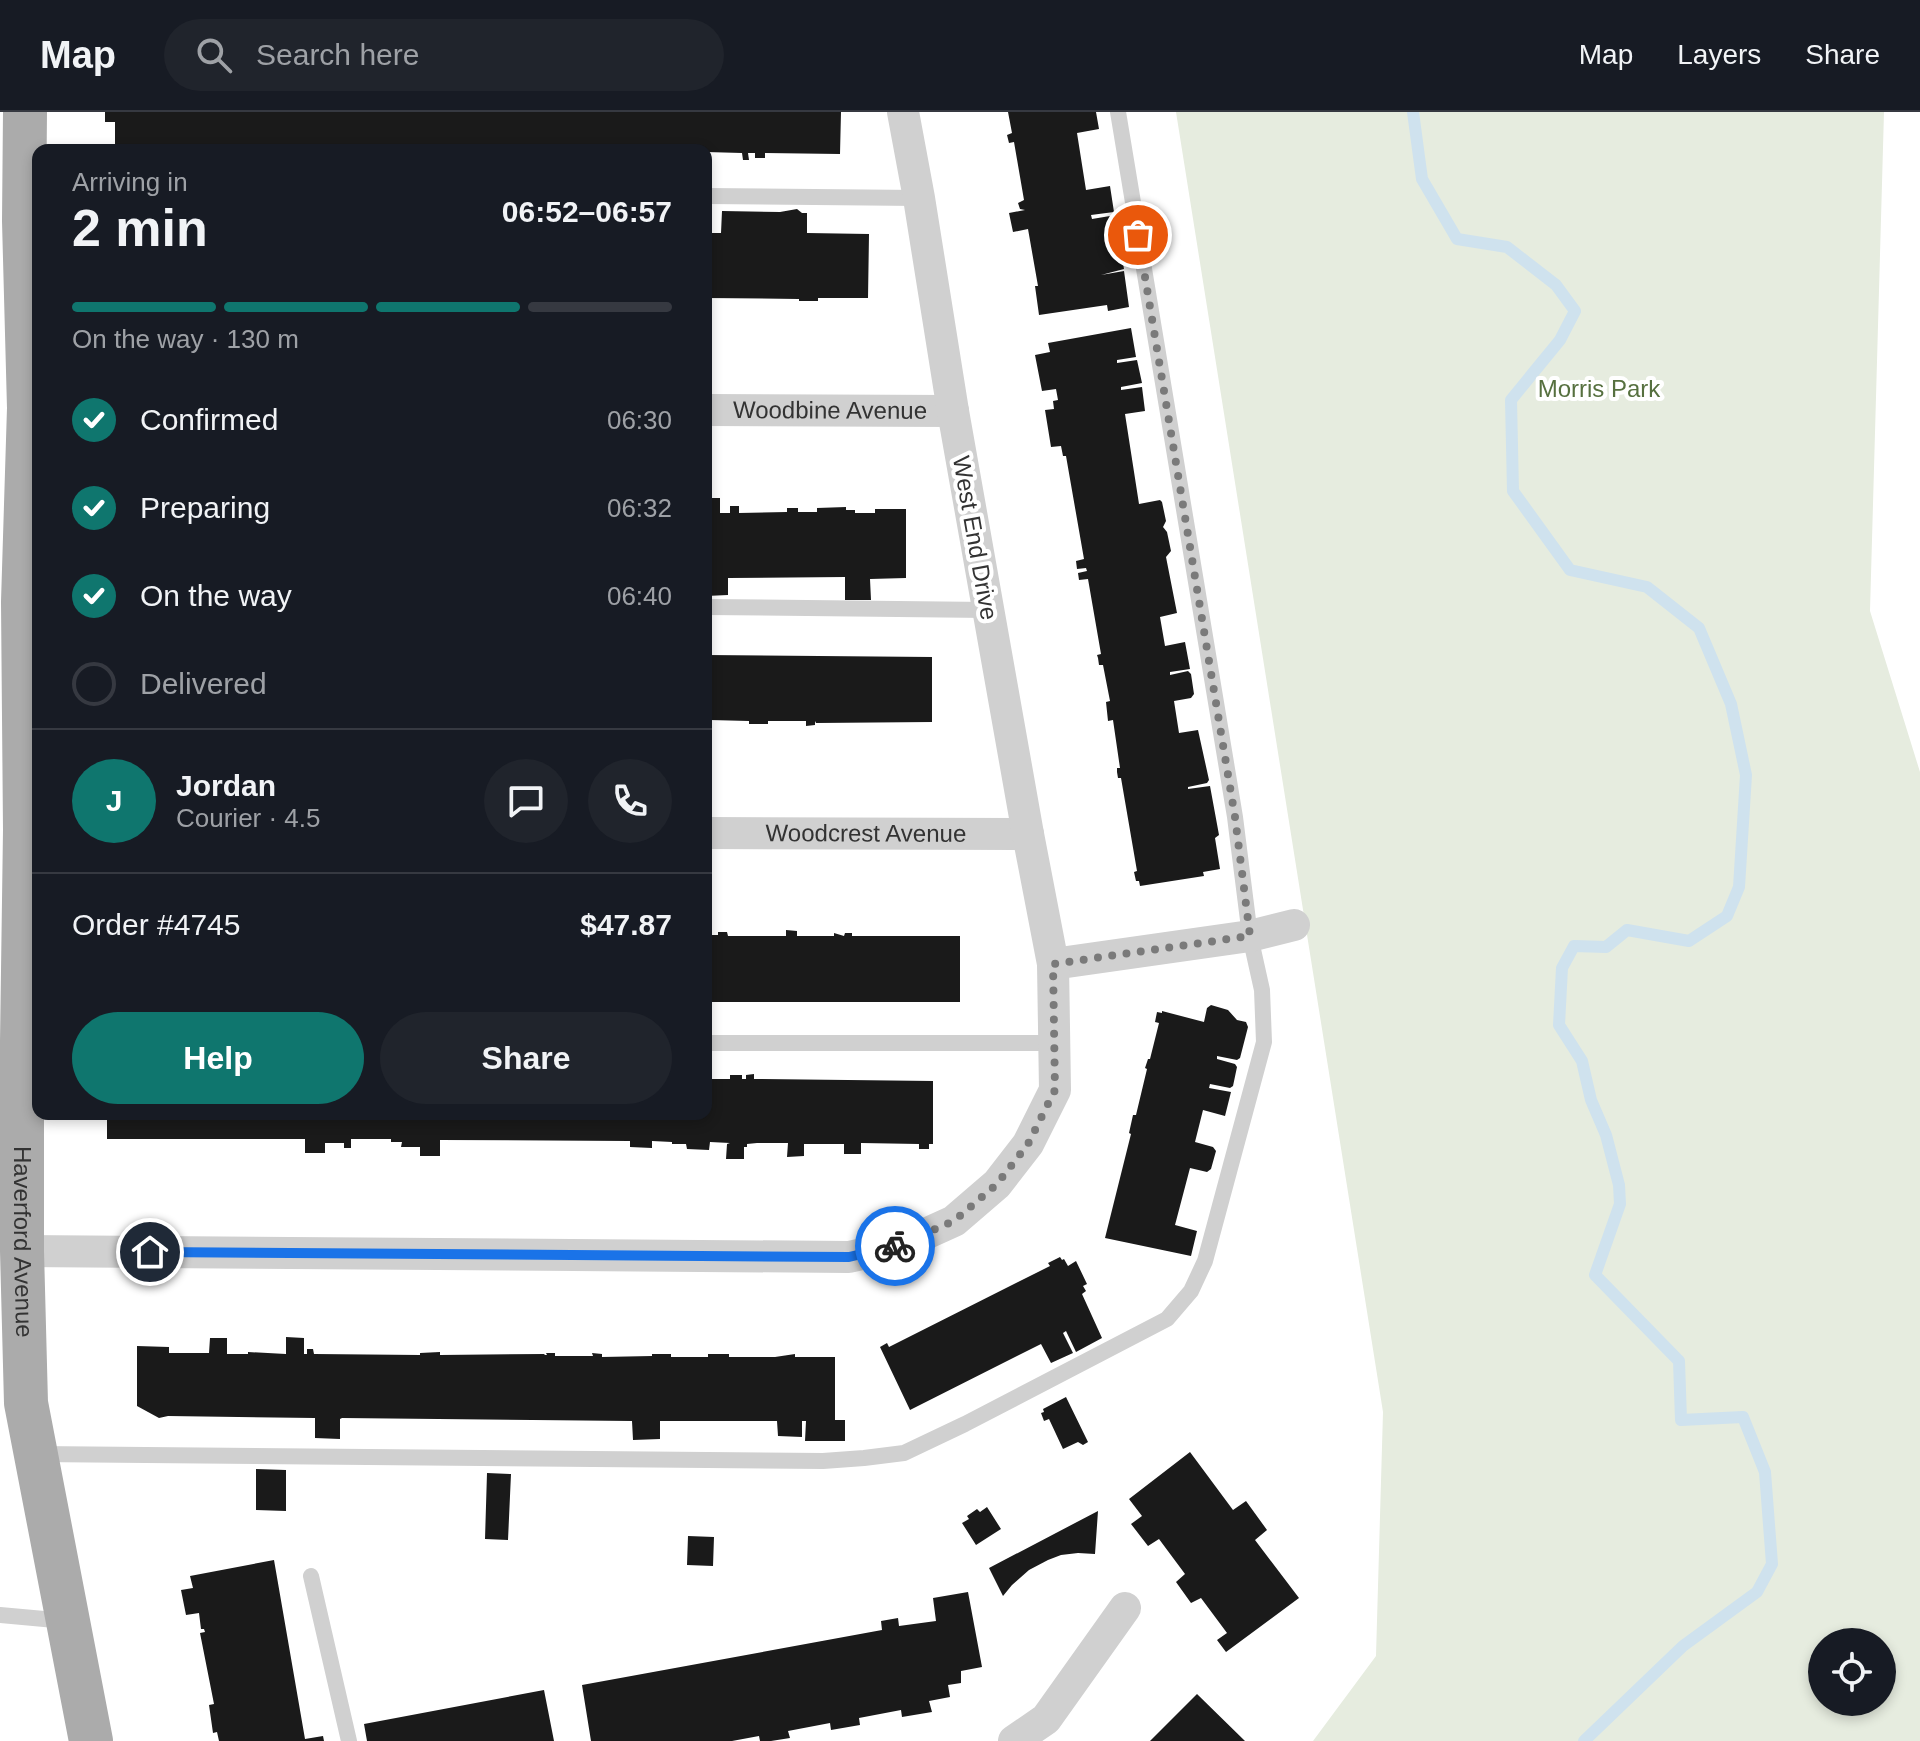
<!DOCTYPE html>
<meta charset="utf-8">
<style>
:root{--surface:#171b24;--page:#20242c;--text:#f1f3f6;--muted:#9ea1a6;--line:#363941;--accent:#0f766e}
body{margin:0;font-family:Arial,sans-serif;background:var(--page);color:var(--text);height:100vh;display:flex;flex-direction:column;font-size:30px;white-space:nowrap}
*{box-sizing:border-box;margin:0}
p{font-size:26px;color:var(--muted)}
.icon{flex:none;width:44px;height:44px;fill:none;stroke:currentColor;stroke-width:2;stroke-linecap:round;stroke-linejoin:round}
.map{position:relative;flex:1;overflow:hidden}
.side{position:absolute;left:32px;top:32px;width:680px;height:976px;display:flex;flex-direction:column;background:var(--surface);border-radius:16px;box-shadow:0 4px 12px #0003}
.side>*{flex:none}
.buttons{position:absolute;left:1808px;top:1516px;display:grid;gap:16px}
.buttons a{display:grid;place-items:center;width:88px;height:88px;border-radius:50%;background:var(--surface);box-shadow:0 4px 12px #0003;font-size:40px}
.pin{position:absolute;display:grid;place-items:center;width:68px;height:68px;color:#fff;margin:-34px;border:4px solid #fff;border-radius:50%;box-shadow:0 2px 8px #0007}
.courier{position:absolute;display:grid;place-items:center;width:80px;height:80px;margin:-40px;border:6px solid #1a73e8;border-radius:50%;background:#fff;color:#222;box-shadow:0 2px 10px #0007}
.headline em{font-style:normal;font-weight:700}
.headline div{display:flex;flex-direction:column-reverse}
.headline{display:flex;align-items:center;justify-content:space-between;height:136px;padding:0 40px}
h1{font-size:52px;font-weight:700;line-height:60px}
.bar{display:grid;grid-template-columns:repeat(4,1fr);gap:12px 8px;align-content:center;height:96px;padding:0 40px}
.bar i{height:10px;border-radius:6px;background:var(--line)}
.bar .current{background:var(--accent)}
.bar p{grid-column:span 4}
.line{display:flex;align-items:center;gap:20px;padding:0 40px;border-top:2px solid var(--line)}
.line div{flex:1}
.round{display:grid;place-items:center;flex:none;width:84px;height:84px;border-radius:42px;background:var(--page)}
ol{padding:0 40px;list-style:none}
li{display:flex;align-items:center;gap:24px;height:88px}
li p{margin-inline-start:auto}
li .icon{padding:8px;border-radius:50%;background:var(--accent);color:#fff;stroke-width:4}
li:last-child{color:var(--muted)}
li i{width:44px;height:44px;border:4px solid var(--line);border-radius:50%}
.cta{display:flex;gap:16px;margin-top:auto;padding:16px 40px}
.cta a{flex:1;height:92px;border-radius:48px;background:var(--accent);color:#fff;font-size:32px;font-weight:700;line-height:92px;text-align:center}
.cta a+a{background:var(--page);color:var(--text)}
header{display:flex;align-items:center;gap:48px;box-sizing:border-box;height:112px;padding:0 40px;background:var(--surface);border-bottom:2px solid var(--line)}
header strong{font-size:38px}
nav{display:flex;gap:44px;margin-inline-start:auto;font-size:28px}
.search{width:560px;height:72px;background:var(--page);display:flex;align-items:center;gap:20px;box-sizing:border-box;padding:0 28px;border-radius:44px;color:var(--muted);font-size:30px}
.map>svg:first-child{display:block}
.green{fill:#e6ecdf;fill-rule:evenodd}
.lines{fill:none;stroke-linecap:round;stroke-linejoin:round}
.stream{stroke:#cfe2ee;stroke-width:12}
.building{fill:#1a1a1a}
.service{stroke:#d0d0d0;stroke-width:16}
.minor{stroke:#d0d0d0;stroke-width:32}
.primary{stroke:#ababab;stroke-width:44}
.done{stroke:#7a7a7a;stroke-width:8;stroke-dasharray:0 14.4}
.route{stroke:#1a73e8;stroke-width:10}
.labels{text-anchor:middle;stroke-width:8;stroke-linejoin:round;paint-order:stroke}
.park-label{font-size:24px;fill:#56703f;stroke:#fff}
.street-label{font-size:24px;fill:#333;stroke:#fff}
</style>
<header>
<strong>Map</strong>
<div class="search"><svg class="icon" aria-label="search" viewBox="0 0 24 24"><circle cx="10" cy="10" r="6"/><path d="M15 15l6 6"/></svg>Search here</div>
<nav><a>Map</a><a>Layers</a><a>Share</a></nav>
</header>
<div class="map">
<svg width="1920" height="1629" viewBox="0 0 1920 1629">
<rect width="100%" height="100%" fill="#fff"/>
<path class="green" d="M 1176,0 L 1884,0 L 1870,499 L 1920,660 L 1920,1629 L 1313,1629 L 1376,1544 L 1383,1300 ZM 1822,1530 L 1882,1530 L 1882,1590 L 1822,1590 Z"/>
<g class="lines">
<path class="stream" d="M 1413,0 L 1422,67 L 1457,127 L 1507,135 L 1556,173 L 1575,199 L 1560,228 L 1511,288 L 1513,379 L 1570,458 L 1647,475 L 1699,516 L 1731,592 L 1746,663 L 1739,775 L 1727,804 L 1689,829 L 1627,818 L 1606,835 L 1574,834 L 1562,856 L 1559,913 L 1582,949 L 1591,988 L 1606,1023 L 1619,1073 L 1620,1092 L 1595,1163 L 1679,1249 L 1681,1308 L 1743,1305 L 1765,1360 L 1772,1452 L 1757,1480 L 1683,1534 L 1584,1629"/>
</g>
<path class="building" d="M 105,0 L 841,0 L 840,42 L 765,41 L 765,46 L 755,46 L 755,41 L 748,41 L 749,48 L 743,48 L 742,41 L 706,40 L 706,38 L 115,37 L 115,10 L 105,10 Z
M 1008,0 L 1096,0 L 1099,17 L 1077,21 L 1086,78 L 1110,74 L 1114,100 L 1091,103 L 1092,107 L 1110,104 L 1113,106 L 1117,129 L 1114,133 L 1120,132 L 1124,157 L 1101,163 L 1124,159 L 1129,195 L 1108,199 L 1107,193 L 1039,203 L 1035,174 L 1038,174 L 1028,117 L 1013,120 L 1009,101 L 1025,98 L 1020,97 L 1018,91 L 1024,88 L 1014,30 L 1009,31 L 1007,23 L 1012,21 Z
M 797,97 L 802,101 L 807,101 L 807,121 L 869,122 L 868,186 L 818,186 L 818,189 L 799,189 L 799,187 L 706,186 L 706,121 L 721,121 L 722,99 L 780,100 Z
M 1131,216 L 1136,245 L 1117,248 L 1117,251 L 1137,248 L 1142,271 L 1121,275 L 1121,278 L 1142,275 L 1145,299 L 1125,302 L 1139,392 L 1160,388 L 1162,390 L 1166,409 L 1163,415 L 1167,420 L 1171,439 L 1166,445 L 1177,501 L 1160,505 L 1165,534 L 1185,530 L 1190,557 L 1170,560 L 1170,563 L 1188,559 L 1191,562 L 1194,582 L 1191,586 L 1174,589 L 1179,621 L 1198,618 L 1209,668 L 1207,671 L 1188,675 L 1188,677 L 1210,674 L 1219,723 L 1215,726 L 1220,757 L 1203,760 L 1204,764 L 1140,774 L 1139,769 L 1136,769 L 1134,760 L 1137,759 L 1121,666 L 1118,666 L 1117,660 L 1117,656 L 1120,656 L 1113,608 L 1108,609 L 1106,590 L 1110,589 L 1103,553 L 1099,553 L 1098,546 L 1097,543 L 1101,542 L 1088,467 L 1079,468 L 1078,461 L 1087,459 L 1086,456 L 1077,457 L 1076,449 L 1084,447 L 1066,344 L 1063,344 L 1061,334 L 1051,335 L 1045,298 L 1054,297 L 1053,289 L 1058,288 L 1056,277 L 1042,279 L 1035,243 L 1050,240 L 1048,231 Z
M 706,386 L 720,386 L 720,401 L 730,401 L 730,394 L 739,394 L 739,401 L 787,400 L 787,396 L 798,396 L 798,400 L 817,400 L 817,396 L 846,395 L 846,398 L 855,398 L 855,401 L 875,401 L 875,397 L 906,397 L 906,466 L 870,467 L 871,488 L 845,488 L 845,465 L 728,466 L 728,483 L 706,484 Z
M 706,543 L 932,545 L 932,610 L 816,611 L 815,609 L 815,613 L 806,614 L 806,609 L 768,609 L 768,612 L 749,612 L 749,609 L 710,608 L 710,611 L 706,611 Z
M 786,818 L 797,819 L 797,824 L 834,824 L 834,821 L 844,824 L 845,821 L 852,821 L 852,824 L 960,824 L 960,890 L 706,890 L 706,823 L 718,823 L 718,820 L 727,820 L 728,824 L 786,824 Z
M 1211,893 L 1228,898 L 1237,908 L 1246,910 L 1248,915 L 1240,946 L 1237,948 L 1217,944 L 1217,947 L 1235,952 L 1237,955 L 1233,974 L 1230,976 L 1210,972 L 1209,976 L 1231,980 L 1225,1004 L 1203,998 L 1195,1030 L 1213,1035 L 1216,1039 L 1211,1057 L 1207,1060 L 1190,1056 L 1175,1113 L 1197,1119 L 1191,1144 L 1105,1126 L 1131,1022 L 1129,1021 L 1133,1003 L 1136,1003 L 1147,957 L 1145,956 L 1148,947 L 1150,947 L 1159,911 L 1155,910 L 1157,900 L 1162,901 L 1162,899 L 1204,910 L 1207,896 Z
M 754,962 L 754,967 L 933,969 L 933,1032 L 929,1032 L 929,1037 L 919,1037 L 919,1032 L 861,1031 L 861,1042 L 844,1042 L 844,1032 L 804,1032 L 804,1044 L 787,1045 L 788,1031 L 757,1031 L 747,1032 L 747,1035 L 744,1035 L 744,1047 L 726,1047 L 727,1032 L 730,1031 L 710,1030 L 709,1038 L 687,1037 L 686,1032 L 672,1032 L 672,1030 L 652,1029 L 652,1036 L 630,1035 L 630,1029 L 440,1028 L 440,1044 L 420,1044 L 420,1035 L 401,1035 L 402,1030 L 391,1030 L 391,1027 L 351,1027 L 351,1036 L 344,1036 L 344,1031 L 325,1031 L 325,1041 L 305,1041 L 305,1027 L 107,1027 L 107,1002 L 706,1002 L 706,967 L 730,967 L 730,963 L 742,963 L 742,967 L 746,967 L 746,963 Z
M 1060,1145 L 1062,1148 L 1064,1147 L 1068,1154 L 1076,1149 L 1087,1172 L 1083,1174 L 1086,1179 L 1082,1182 L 1102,1226 L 1076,1240 L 1066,1219 L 1063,1221 L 1073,1241 L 1051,1251 L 1041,1232 L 910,1298 L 880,1235 L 887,1231 L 889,1235 L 1050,1154 L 1048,1151 Z
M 286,1225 L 304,1226 L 304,1242 L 307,1242 L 307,1237 L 313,1237 L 314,1242 L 420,1243 L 420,1241 L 440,1240 L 440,1243 L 545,1242 L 544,1243 L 547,1243 L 546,1241 L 555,1241 L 555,1244 L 593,1244 L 592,1241 L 602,1242 L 602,1245 L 652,1244 L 652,1242 L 671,1242 L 671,1245 L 708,1245 L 708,1242 L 729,1242 L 729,1245 L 775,1245 L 795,1242 L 795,1245 L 835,1245 L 835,1308 L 845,1308 L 845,1329 L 805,1329 L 806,1309 L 802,1309 L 802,1325 L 778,1324 L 777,1309 L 660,1309 L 660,1327 L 633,1328 L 632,1309 L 342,1306 L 340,1307 L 340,1327 L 315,1326 L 315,1306 L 168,1304 L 159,1306 L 137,1294 L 137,1234 L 169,1235 L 169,1241 L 209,1241 L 210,1226 L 227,1226 L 227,1242 L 248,1242 L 248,1240 L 286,1242 Z
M 1066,1285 L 1088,1330 L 1083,1333 L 1078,1330 L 1063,1337 L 1049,1307 L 1044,1309 L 1041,1301 L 1044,1300 L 1043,1297 Z
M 1190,1340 L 1233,1398 L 1246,1389 L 1267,1418 L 1255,1428 L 1299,1486 L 1226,1540 L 1217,1528 L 1227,1521 L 1201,1486 L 1191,1491 L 1176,1470 L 1185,1462 L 1159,1427 L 1148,1434 L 1131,1412 L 1142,1404 L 1129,1387 Z
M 256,1357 L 286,1358 L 286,1399 L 256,1398 Z
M 487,1361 L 511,1362 L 508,1428 L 485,1427 Z
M 987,1395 L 1001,1417 L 976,1433 L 962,1411 L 969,1407 L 967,1404 L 977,1397 L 980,1400 Z
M 1098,1399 L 1095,1442 L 1078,1441 L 1061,1443 L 1048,1448 L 1029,1458 L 1012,1473 L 1003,1484 L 989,1456 Z
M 688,1424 L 714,1425 L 713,1454 L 687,1453 Z
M 274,1448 L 305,1627 L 323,1624 L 324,1629 L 219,1629 L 217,1620 L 213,1621 L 209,1593 L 214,1592 L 200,1521 L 205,1520 L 204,1517 L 201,1517 L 199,1501 L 186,1503 L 181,1478 L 193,1476 L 190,1464 Z
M 968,1480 L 982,1555 L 961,1559 L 961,1571 L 948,1573 L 950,1585 L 929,1589 L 932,1600 L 902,1605 L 901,1598 L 859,1606 L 860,1613 L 831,1618 L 830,1611 L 788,1619 L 790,1626 L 771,1629 L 760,1629 L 759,1624 L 732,1629 L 591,1629 L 582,1573 L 882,1518 L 881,1509 L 898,1506 L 899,1514 L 936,1509 L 933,1486 Z
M 544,1578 L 554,1629 L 367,1629 L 364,1612 Z
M 1197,1582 L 1245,1629 L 1150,1629 Z"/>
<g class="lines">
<path class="service" d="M 706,84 L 919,86
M 706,495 L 988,498
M 706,931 L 1054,931
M 36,1342 L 823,1349 L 864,1346 L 904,1341 L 965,1312 L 1167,1207 L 1191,1179 L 1205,1149 L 1264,930 L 1262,878 L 1250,824 L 1235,705 L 1118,0
M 311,1464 L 349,1629
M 0,1503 L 66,1509"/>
<g class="minor">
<path id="s1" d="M 706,298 L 953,299"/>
<path id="s2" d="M 706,721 L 1028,722"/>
<path d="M 1053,852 L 1250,824 L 1294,813"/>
<path d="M 22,1139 L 849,1145 L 901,1133 L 954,1109 L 997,1072 L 1028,1032 L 1055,978 L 1053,852 L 1028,722 L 953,299 L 919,86 L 903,0"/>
<path d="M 1014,1629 L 1046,1607 L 1125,1496"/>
</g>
<path class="primary" id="s3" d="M 25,0 L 24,109 L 29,296 L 23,490 L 25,718 L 22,930 L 22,1139 L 26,1291 L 91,1629"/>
</g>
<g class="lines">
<path class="done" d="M 895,1134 L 954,1109 L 997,1072 L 1028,1032 L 1055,978 L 1053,852 L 1250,824 L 1235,705 L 1138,123"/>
<path class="route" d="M 150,1140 L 849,1145 L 895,1134"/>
</g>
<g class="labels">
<g class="park-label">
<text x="1599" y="285">Morris Park</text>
</g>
<g class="street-label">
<text dy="8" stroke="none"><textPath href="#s1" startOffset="124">Woodbine Avenue</textPath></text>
<text transform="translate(975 426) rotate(80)" y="8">West End Drive</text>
<text dy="8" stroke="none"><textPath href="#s2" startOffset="160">Woodcrest Avenue</textPath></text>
<text dy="8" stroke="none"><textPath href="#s3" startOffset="1130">Haverford Avenue</textPath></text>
</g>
</g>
</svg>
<div class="buttons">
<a><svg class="icon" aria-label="locate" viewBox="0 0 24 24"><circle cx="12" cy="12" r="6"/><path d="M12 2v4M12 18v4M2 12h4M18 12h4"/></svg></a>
</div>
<div class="pin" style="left:1138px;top:123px;background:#ea580c"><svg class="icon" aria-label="bag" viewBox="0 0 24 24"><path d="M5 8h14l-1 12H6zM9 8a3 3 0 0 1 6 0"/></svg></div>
<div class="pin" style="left:150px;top:1140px;background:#1f2937"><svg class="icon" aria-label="home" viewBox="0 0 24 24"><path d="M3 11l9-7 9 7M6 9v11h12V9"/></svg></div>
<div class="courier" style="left:895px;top:1134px"><svg class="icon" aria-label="bike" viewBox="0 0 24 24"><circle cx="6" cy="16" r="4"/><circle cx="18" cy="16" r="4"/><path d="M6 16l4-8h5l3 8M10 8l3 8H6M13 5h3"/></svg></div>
<section class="side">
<div class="headline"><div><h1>2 min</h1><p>Arriving in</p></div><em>06:52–06:57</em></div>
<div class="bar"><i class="current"></i><i class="current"></i><i class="current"></i><i></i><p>On the way · 130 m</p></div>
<ol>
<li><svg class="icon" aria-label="check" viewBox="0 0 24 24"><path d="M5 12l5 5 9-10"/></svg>Confirmed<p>06:30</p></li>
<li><svg class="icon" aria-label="check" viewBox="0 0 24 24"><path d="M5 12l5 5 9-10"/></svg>Preparing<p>06:32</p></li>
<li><svg class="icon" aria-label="check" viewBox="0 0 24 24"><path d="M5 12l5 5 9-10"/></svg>On the way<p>06:40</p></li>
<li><i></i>Delivered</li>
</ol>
<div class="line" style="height:144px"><b class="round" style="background:var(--accent);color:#fff">J</b><div><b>Jordan</b><p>Courier · 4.5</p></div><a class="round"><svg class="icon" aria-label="chat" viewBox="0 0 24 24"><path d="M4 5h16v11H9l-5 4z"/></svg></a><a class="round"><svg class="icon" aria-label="phone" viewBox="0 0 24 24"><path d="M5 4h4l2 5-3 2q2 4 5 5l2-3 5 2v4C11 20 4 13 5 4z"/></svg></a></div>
<div class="line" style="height:104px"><div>Order #4745</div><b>$47.87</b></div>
<div class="cta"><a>Help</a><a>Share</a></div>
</section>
</div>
